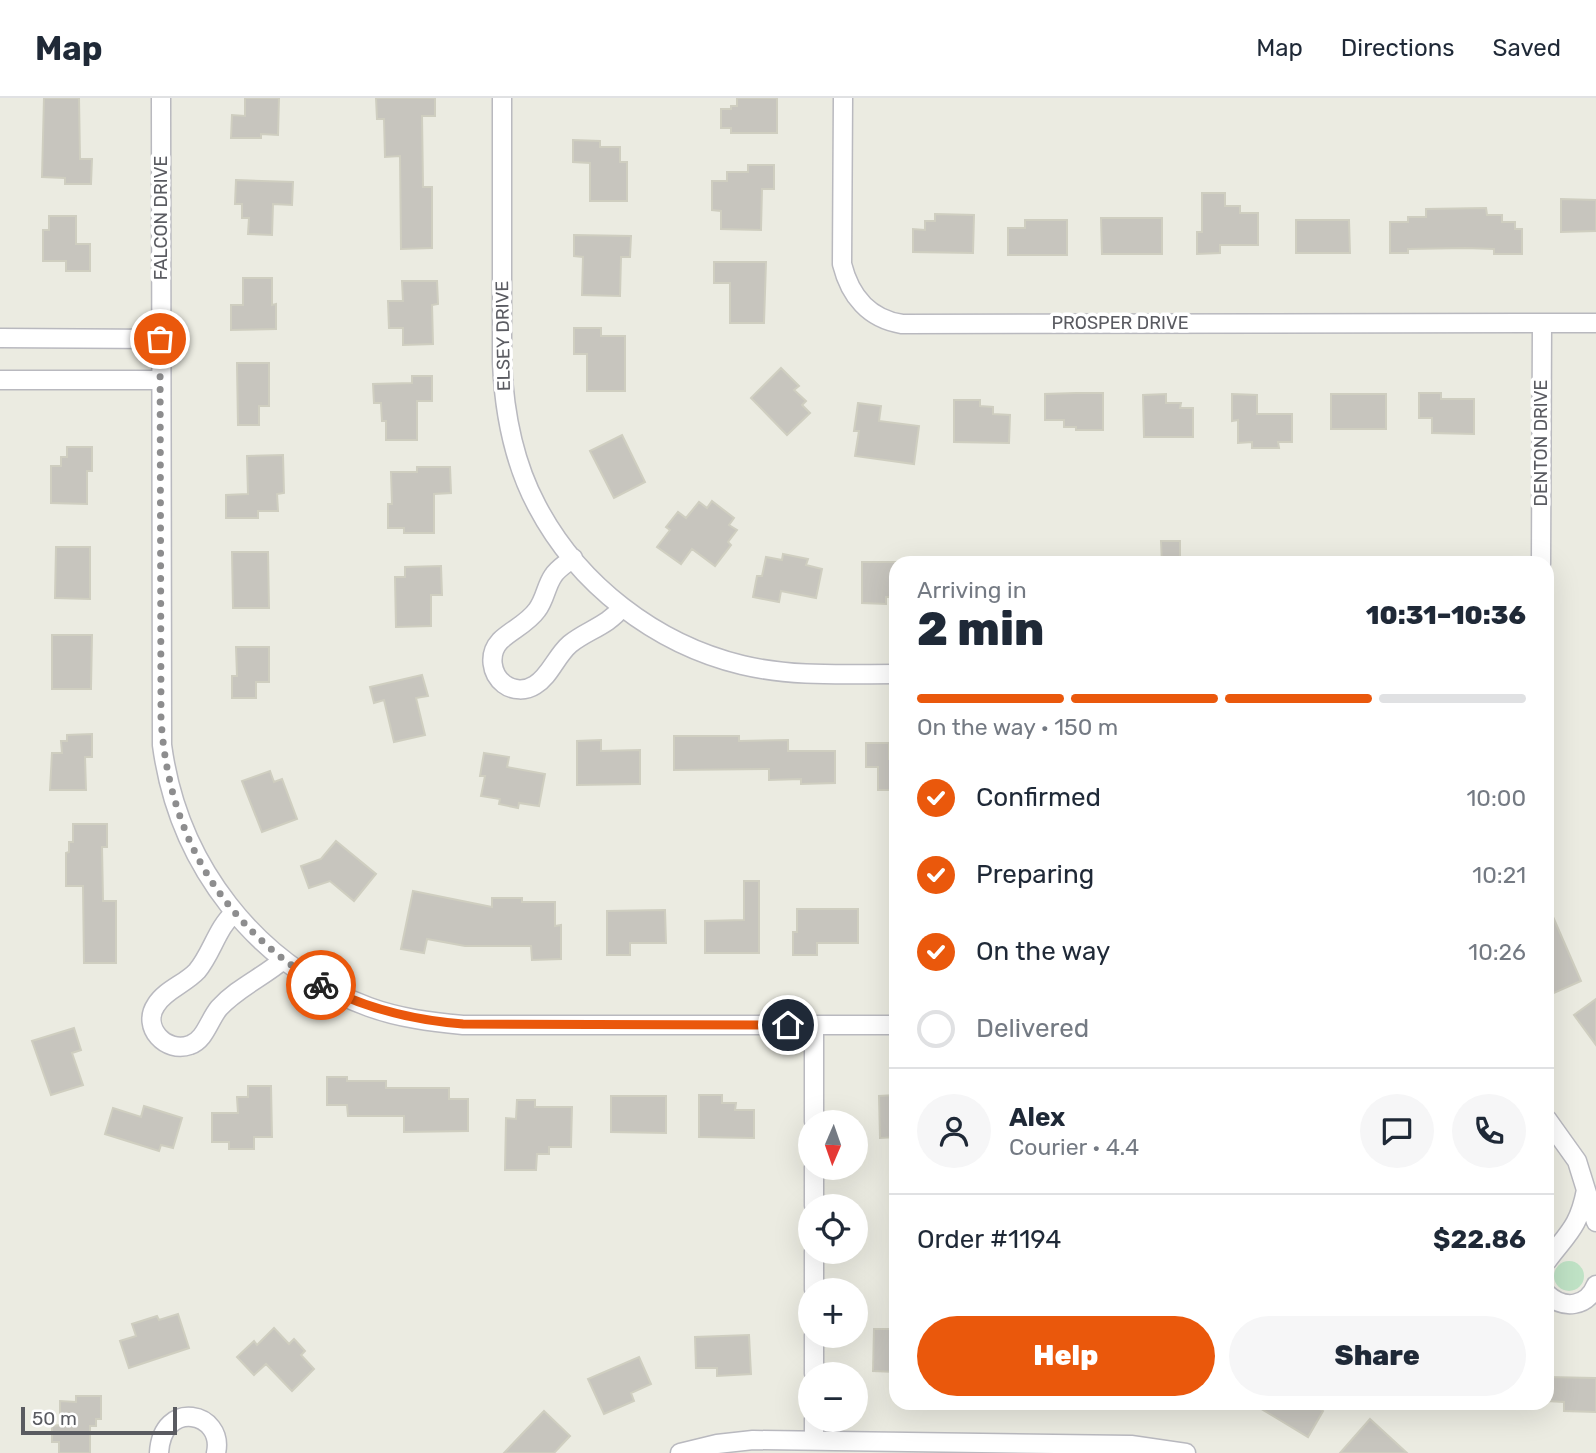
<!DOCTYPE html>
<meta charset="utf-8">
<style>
:root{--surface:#fff;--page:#f6f6f7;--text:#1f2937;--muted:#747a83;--line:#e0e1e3;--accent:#ea580c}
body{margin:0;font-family:Rubik,sans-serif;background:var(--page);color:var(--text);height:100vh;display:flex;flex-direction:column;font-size:26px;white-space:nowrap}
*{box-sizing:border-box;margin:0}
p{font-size:23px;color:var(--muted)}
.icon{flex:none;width:38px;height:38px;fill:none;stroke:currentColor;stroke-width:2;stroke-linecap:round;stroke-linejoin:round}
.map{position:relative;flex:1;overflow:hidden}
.sheet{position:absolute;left:889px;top:458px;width:665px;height:854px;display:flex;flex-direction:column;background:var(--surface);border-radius:21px;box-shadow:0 7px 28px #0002}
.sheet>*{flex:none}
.needle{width:46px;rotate:182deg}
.fabs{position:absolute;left:798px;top:1012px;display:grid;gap:14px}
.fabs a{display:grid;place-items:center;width:70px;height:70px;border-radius:50%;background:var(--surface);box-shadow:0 7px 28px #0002;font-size:35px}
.scale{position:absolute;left:21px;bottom:18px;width:156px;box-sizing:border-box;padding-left:7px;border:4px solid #5a5b61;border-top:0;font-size:19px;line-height:24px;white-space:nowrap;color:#5a5b61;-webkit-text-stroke:5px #fff;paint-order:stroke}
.pin{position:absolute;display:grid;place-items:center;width:60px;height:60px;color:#fff;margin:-30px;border:4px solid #fff;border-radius:50%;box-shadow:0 2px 7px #0007}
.courier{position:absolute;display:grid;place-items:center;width:70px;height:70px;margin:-35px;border:5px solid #ea580c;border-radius:50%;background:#fff;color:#222;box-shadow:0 2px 9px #0007}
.head em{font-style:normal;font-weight:800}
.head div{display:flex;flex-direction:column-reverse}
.head{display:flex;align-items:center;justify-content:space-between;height:119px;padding:0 28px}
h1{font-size:46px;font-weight:800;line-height:52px}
.bar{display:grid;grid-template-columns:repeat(4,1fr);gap:10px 7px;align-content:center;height:84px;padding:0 28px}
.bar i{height:9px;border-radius:5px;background:var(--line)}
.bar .current{background:var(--accent)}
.bar p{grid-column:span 4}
.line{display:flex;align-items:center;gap:18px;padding:0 28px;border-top:2px solid var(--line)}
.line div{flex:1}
.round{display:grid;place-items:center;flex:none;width:74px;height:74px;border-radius:37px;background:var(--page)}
ol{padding:0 28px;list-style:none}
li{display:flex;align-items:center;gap:21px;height:77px}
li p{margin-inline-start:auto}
li .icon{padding:7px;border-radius:50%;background:var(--accent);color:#fff;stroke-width:4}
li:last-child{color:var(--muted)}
li i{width:38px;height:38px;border:4px solid var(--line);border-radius:50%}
.cta{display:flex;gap:14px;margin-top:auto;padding:14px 28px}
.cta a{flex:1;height:80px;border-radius:42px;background:var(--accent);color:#fff;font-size:28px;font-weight:800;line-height:80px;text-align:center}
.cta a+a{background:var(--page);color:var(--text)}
header{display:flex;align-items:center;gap:42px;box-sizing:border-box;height:98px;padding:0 35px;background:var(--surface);border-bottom:2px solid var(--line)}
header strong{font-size:33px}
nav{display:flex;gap:38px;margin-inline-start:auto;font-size:24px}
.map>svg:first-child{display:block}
.green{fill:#bfe2c5}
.building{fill:#c7c5be;stroke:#cfcec0;stroke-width:2}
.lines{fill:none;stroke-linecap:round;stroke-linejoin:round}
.street-casing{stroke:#b9b9bf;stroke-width:21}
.street{stroke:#fff;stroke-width:18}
.done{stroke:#8d8d8e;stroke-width:7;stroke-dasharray:0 12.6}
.route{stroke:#ea580c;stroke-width:9}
.labels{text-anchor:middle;stroke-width:7;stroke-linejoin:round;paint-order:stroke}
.street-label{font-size:18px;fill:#5a5b61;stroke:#fff}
</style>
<header>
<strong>Map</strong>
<nav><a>Map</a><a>Directions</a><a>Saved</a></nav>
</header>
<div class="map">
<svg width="1596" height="1355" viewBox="0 0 1596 1355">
<rect width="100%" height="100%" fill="#ebebe1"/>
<path class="green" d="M1554 1178a15 15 0 1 1 30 0a15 15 0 1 1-30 0Z"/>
<path class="building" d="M 44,0 L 79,0 L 80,61 L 92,61 L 91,86 L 65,86 L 65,80 L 42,79 Z
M 245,0 L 279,0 L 278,37 L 261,36 L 261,40 L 231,40 L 232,17 L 245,18 Z
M 376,0 L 435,0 L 435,18 L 422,18 L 423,89 L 432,89 L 432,150 L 401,151 L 400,58 L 385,59 L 384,21 L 377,21 Z
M 737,0 L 777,0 L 777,35 L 731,35 L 731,30 L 721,30 L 721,11 L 731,11 L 731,8 L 737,8 Z
M 573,42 L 600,43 L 600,49 L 620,49 L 620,64 L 627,64 L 627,103 L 590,103 L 590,65 L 573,64 Z
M 748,67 L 774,67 L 774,91 L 762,91 L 761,132 L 721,131 L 721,113 L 712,112 L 712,83 L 727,83 L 727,74 L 748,74 Z
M 236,82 L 293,84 L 292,107 L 273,106 L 272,137 L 248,136 L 249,120 L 242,120 L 242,106 L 235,106 Z
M 1202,95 L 1225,95 L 1225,108 L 1240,108 L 1240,115 L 1258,115 L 1258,147 L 1220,147 L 1220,155 L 1197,156 L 1197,134 L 1202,134 Z
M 1561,101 L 1596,102 L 1596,133 L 1561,134 Z
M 1486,110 L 1487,117 L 1502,117 L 1502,124 L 1515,124 L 1515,131 L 1522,131 L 1522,156 L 1494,156 L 1494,151 L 1466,150 L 1408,151 L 1408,155 L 1390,155 L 1390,124 L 1408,124 L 1408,119 L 1426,119 L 1426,111 Z
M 935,116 L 974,117 L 973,155 L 913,154 L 913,131 L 925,132 L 925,123 L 935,123 Z
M 49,118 L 76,118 L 76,146 L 90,146 L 90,173 L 66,173 L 66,163 L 43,163 L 43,132 L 49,132 Z
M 1101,120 L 1162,120 L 1162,156 L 1102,156 Z
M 1025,122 L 1067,122 L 1067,157 L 1008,157 L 1008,130 L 1025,130 Z
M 1296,122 L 1349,122 L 1350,155 L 1296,155 Z
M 574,137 L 631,138 L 630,159 L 621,159 L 620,198 L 582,197 L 583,159 L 574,158 Z
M 714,164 L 766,164 L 764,225 L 730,225 L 730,185 L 714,185 Z
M 243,180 L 272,180 L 272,207 L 276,206 L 276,231 L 231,232 L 231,207 L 243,207 Z
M 402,183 L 437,183 L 438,206 L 432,207 L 433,246 L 403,247 L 403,230 L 389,230 L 388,203 L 403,203 Z
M 574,230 L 601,230 L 601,238 L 625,238 L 625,293 L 587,293 L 587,256 L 574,256 Z
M 237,265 L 269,265 L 269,308 L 259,308 L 259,327 L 238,327 Z
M 781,270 L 799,288 L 794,292 L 806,303 L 802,307 L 810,315 L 787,337 L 751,300 Z
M 412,278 L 432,278 L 432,303 L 417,303 L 417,342 L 386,342 L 386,323 L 382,323 L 381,305 L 374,305 L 373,286 L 412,285 Z
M 1076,295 L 1103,295 L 1103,332 L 1076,332 L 1076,329 L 1064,329 L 1064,322 L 1045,322 L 1045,296 Z
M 1419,295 L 1441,295 L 1441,301 L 1474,301 L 1474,336 L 1432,335 L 1432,320 L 1419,320 Z
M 1166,296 L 1166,305 L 1181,305 L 1180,310 L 1193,310 L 1193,339 L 1144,339 L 1143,297 Z
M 1232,296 L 1257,297 L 1257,316 L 1292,316 L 1292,344 L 1278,344 L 1279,350 L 1252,350 L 1252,344 L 1238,345 L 1238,322 L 1232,323 Z
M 1331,296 L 1386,296 L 1386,331 L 1331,331 Z
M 954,302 L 980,302 L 980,308 L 993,309 L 993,316 L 1010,317 L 1009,345 L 954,344 Z
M 858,305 L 881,308 L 879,323 L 919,328 L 914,366 L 855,358 L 859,333 L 854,333 Z
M 622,337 L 645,384 L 614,400 L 590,353 Z
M 67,349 L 92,349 L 92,373 L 87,373 L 87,406 L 51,405 L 51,368 L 61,368 L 61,359 L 67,359 Z
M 283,357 L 284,395 L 277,396 L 278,413 L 258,413 L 258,420 L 226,420 L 226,397 L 248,396 L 247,358 Z
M 417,369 L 450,369 L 451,395 L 434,396 L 434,435 L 404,435 L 404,430 L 388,430 L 388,406 L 392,406 L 391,374 L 417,374 Z
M 712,403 L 734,420 L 729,427 L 737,432 L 728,444 L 731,447 L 715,468 L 692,451 L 681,466 L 657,449 L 670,432 L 666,429 L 678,414 L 686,420 L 699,404 L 707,410 Z
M 1161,443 L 1180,443 L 1180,466 L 1162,466 Z
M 56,449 L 90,449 L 90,501 L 55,500 Z
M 232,454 L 268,454 L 269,510 L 233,510 Z
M 783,456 L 808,461 L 806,467 L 822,471 L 816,500 L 781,493 L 779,504 L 753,499 L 757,478 L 762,478 L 766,459 L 782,462 Z
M 862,464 L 896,464 L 896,499 L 886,499 L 886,506 L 862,505 Z
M 441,468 L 442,497 L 431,497 L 431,528 L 396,529 L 395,479 L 405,479 L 405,469 Z
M 52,537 L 92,537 L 91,591 L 52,591 Z
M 236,549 L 269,549 L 269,584 L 256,584 L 256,600 L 232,600 L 232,578 L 237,578 Z
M 422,577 L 428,598 L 416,600 L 425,637 L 394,644 L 384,602 L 374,605 L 370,589 Z
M 92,636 L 92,659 L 85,659 L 86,692 L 50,692 L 52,655 L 62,655 L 61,643 L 67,643 L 67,637 Z
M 674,638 L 739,638 L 739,643 L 788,642 L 788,653 L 835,653 L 835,685 L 801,686 L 801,681 L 769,682 L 769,671 L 674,672 Z
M 601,642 L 601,653 L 640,652 L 640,686 L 577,687 L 577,643 Z
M 866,645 L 889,645 L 889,661 L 896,661 L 896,692 L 878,692 L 878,669 L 866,669 Z
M 484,655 L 509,659 L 507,669 L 545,676 L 539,708 L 519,705 L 518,710 L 499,706 L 500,701 L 481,698 L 485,678 L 480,678 Z
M 270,673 L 274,684 L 282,681 L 297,721 L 262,734 L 242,683 Z
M 73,726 L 107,726 L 107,749 L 102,749 L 103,803 L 116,803 L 116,865 L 84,865 L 83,788 L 66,788 L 66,755 L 69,754 L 69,744 L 73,744 Z
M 336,743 L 376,776 L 354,803 L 330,783 L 309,790 L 301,768 L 321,761 Z
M 744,783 L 759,783 L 759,855 L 705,855 L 705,823 L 744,822 Z
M 413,793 L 492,809 L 492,800 L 522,800 L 522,804 L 555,804 L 555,828 L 561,827 L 561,861 L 532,862 L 531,848 L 465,848 L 427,841 L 424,855 L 401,851 Z
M 1547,805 L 1581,883 L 1547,898 Z
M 797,811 L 858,811 L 858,845 L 817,845 L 817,857 L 793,857 L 793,834 L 797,834 Z
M 665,812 L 666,845 L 630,845 L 630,857 L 607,857 L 607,813 Z
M 1596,901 L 1596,947 L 1574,917 Z
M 74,930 L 81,952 L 72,955 L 83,987 L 51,997 L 32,943 Z
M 327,979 L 347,979 L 347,983 L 386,983 L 386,990 L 449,990 L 449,1001 L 468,1001 L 468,1033 L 404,1034 L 404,1018 L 348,1018 L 347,1007 L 327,1007 Z
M 248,988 L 271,988 L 272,1039 L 254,1039 L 254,1051 L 229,1051 L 229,1044 L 212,1044 L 212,1015 L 238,1015 L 237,999 L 248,999 Z
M 699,997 L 722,997 L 722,1005 L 736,1005 L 735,1012 L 754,1012 L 754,1040 L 699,1039 Z
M 896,997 L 896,1039 L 880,1040 L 879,998 Z
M 611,998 L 666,998 L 666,1035 L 611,1034 Z
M 517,1002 L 535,1002 L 535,1009 L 572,1009 L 571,1049 L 549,1049 L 549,1056 L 537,1056 L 536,1072 L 505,1072 L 506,1020 L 516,1021 Z
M 144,1008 L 182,1020 L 173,1050 L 161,1047 L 159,1053 L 105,1036 L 113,1010 L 141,1019 Z
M 178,1216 L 189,1250 L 129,1270 L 120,1243 L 136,1238 L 132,1226 L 157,1218 L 159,1222 Z
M 274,1230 L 289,1246 L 294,1241 L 305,1253 L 301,1257 L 314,1271 L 292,1293 L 266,1266 L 254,1277 L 237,1259 L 254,1243 L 257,1247 Z
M 874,1231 L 896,1231 L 896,1274 L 873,1273 Z
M 749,1237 L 751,1276 L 717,1278 L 717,1270 L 696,1270 L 695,1239 Z
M 639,1259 L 651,1286 L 631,1295 L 634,1303 L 604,1316 L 588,1281 Z
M 1547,1279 L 1596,1280 L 1596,1314 L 1564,1313 L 1564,1304 L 1547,1303 Z
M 76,1298 L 101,1298 L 101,1321 L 96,1321 L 96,1328 L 90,1328 L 90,1355 L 59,1355 L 59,1344 L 52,1344 L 52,1328 L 60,1327 L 60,1303 L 76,1304 Z
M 1253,1306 L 1311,1306 L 1323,1313 L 1308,1339 Z
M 544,1313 L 570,1338 L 554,1355 L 504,1355 Z
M 1370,1321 L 1407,1355 L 1340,1355 Z"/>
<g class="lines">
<g class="street-casing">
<path id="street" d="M 161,0 L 162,647 C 178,766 255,867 369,909 C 399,920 431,924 463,927 L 896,927
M 502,0 L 502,264 C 504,313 513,363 537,408 C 578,486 655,546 742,567 C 792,579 845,576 896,576
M 843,0 L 842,166 C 850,198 869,221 902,226 L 1596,225
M 0,240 L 160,241
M 0,282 L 160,282
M 573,460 C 567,465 557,471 553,478 C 546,488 545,502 537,512 C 527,526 511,532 500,543 C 488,556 491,576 504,586 C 513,593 526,593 535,587 C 550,578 556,558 570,546 C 587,532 608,528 622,509
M 1541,466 L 1542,225
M 234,815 C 217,830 212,855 197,873 C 185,886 165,892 156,907 C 141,929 166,956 190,947 C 205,942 209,922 219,910 C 237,890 263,879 283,862
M 1547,1021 L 1577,1063 L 1596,1124
M 814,1024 L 814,927
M 814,1069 L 814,1108
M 814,1153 L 814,1192
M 1547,1163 C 1568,1135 1579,1129 1586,1092
M 1547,1196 C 1564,1212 1587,1209 1596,1187
M 814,1237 L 814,1276
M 814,1321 L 814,1342
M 159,1355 C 162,1300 225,1314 216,1355
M 680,1355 L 717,1346 L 753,1342 L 1131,1347 L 1186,1355"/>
</g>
<use href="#street" class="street"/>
</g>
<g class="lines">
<path class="done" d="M 160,241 L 161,620 C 168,737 221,826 321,887"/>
<path class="route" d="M 321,887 C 366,911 412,922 463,926 L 788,927"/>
</g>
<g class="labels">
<g class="street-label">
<text transform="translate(161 120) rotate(-90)" y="6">FALCON DRIVE</text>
<text x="1120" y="231">PROSPER DRIVE</text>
<text transform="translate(503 238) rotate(-91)" y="6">ELSEY DRIVE</text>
<text transform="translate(1541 345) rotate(-90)" y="6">DENTON DRIVE</text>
</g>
</g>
</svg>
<div class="fabs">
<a><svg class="needle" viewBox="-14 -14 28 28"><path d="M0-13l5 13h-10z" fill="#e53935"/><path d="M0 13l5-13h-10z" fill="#747a83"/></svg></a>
<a><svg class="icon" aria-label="locate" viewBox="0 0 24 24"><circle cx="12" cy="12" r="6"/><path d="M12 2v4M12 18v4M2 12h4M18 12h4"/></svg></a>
<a>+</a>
<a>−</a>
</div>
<div class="scale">50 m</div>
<div class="pin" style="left:160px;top:241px;background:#ea580c"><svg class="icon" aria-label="bag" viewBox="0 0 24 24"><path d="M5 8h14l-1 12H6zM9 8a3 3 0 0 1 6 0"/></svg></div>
<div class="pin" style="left:788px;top:927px;background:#1f2937"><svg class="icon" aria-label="home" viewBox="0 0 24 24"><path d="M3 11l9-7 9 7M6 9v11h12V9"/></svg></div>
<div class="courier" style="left:321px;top:887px"><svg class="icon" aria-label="bike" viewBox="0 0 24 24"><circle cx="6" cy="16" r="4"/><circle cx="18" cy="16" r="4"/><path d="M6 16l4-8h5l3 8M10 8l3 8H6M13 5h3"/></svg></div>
<section class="sheet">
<div class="head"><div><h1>2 min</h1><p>Arriving in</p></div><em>10:31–10:36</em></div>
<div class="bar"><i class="current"></i><i class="current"></i><i class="current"></i><i></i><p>On the way · 150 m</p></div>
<ol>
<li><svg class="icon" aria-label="check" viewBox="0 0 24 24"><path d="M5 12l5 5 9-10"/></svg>Confirmed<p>10:00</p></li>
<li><svg class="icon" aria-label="check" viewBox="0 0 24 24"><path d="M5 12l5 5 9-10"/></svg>Preparing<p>10:21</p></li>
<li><svg class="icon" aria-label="check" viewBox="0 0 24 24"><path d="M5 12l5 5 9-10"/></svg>On the way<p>10:26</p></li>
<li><i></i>Delivered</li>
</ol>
<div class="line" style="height:126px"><a class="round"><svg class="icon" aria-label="person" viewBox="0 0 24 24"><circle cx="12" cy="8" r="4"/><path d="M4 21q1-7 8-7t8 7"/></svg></a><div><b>Alex</b><p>Courier · 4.4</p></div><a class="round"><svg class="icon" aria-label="chat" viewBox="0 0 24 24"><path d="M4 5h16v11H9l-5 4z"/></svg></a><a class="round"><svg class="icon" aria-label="phone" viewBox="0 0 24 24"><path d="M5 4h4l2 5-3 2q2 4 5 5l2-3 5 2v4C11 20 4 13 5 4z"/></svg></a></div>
<div class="line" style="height:91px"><div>Order #1194</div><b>$22.86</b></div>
<div class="cta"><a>Help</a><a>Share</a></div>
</section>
</div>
